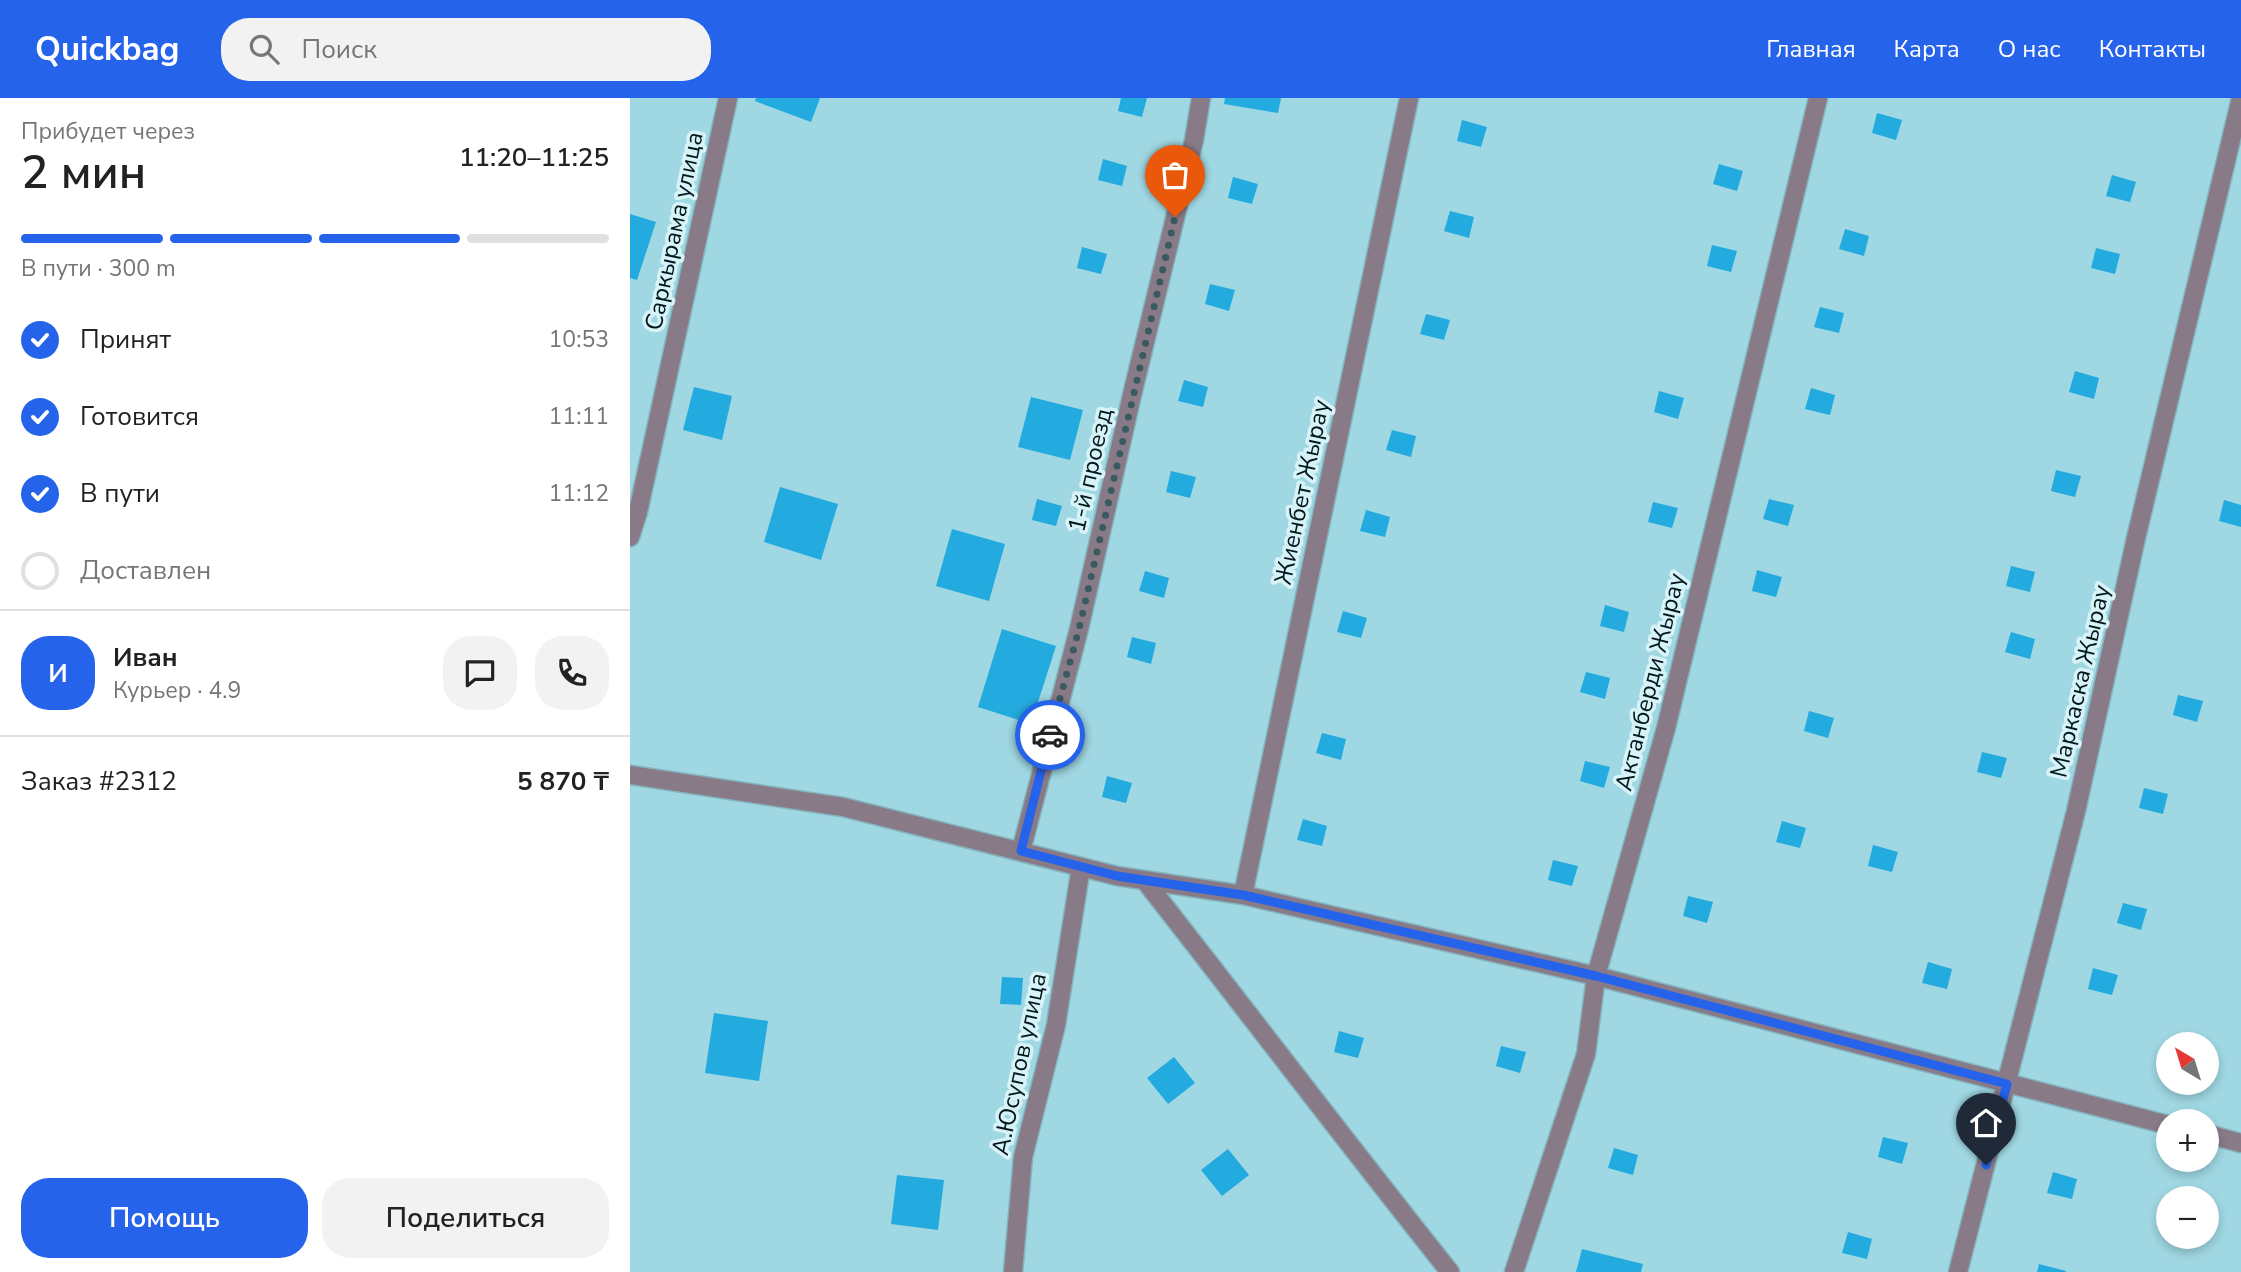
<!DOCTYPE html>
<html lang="ru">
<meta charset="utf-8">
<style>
:root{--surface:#fff;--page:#f2f2f2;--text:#222;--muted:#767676;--line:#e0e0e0;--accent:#2563eb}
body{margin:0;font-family:"Nunito Sans",sans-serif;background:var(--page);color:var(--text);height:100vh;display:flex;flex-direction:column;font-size:26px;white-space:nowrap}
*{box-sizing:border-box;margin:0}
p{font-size:23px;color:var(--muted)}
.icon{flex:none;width:38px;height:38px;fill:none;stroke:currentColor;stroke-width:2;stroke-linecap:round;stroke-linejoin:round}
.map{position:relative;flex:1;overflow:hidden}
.drawer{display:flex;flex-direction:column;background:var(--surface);width:630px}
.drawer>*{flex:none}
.needle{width:46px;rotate:322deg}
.fabs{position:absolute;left:1526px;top:934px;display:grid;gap:14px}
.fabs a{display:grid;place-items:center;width:63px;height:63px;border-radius:50%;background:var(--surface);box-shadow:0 4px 10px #0003;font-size:35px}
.pin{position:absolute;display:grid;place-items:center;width:60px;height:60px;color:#fff;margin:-72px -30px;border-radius:50% 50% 50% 0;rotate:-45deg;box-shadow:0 0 7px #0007}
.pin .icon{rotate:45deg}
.courier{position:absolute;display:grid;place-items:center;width:70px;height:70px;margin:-35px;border:5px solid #2563eb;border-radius:50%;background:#fff;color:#222;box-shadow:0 2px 9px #0007}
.summary em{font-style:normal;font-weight:600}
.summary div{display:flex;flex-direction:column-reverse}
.summary{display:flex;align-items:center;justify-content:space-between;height:119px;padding:0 21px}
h1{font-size:46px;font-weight:600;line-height:52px}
.bar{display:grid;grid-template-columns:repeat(4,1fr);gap:10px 7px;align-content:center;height:84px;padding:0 21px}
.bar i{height:9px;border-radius:5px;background:var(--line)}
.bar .selected{background:var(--accent)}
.bar p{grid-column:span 4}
.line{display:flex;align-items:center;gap:18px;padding:0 21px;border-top:2px solid var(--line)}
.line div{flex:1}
.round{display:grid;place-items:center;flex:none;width:74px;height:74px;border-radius:28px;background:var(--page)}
ol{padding:0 21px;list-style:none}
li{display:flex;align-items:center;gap:21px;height:77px}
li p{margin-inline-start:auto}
li .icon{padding:7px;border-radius:50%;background:var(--accent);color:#fff;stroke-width:4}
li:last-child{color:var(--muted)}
li i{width:38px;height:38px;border:4px solid var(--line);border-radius:50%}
.action{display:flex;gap:14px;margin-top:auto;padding:14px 21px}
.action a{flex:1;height:80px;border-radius:28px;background:var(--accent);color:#fff;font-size:28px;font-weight:600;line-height:80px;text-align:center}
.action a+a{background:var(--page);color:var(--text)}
header{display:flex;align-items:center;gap:42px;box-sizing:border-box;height:98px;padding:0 35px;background:var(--accent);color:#fff}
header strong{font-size:33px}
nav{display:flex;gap:38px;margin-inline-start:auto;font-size:24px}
.search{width:490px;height:63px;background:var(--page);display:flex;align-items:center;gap:18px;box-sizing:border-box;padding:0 24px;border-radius:28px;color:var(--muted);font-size:26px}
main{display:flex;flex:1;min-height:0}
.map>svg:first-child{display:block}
.building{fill:#23abe0}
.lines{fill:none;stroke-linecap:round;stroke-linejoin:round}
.minor-casing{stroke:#83b4be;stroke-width:21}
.minor{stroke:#897a87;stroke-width:18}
.done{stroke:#395a61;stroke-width:7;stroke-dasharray:0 12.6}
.route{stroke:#2563eb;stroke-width:9}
.labels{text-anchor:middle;stroke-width:7;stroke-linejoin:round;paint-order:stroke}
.street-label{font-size:24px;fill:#02171b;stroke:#d7f3f8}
</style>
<header>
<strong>Quickbag</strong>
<div class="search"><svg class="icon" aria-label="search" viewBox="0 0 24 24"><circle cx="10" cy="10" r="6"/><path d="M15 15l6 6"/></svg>Поиск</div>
<nav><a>Главная</a><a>Карта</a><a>О нас</a><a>Контакты</a></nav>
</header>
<main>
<section class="drawer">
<div class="summary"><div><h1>2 мин</h1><p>Прибудет через</p></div><em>11:20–11:25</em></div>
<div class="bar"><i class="selected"></i><i class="selected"></i><i class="selected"></i><i></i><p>В пути · 300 m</p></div>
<ol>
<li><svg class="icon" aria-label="check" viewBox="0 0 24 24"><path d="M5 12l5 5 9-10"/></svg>Принят<p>10:53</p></li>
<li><svg class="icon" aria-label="check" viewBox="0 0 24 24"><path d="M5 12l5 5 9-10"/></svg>Готовится<p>11:11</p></li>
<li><svg class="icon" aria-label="check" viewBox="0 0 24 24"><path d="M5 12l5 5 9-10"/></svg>В пути<p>11:12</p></li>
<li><i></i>Доставлен</li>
</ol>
<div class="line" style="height:126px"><b class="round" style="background:var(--accent);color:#fff">И</b><div><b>Иван</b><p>Курьер · 4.9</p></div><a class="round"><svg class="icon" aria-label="chat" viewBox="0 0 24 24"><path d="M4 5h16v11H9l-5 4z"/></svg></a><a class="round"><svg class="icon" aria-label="phone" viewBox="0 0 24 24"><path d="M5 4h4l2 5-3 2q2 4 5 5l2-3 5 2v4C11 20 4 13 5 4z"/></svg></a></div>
<div class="line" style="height:91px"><div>Заказ #2312</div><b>5 870 ₸</b></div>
<div class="action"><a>Помощь</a><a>Поделиться</a></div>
</section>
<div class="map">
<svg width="1611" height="1174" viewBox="0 0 1611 1174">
<rect width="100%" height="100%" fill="#9fd7e2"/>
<path class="building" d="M 126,0 L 190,0 L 181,24 L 125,3 Z
M 491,0 L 517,0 L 512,19 L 488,13 Z
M 595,0 L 651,0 L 648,15 L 594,6 Z
M 1247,15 L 1272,22 L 1266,42 L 1242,35 Z
M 832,22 L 857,29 L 851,49 L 827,43 Z
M 473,61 L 497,68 L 492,88 L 468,82 Z
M 1089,66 L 1113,73 L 1107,93 L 1083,86 Z
M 1482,77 L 1506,84 L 1500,104 L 1476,98 Z
M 603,79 L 628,86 L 622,106 L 598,100 Z
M 820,113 L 844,119 L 839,140 L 814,133 Z
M 0,116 L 26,124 L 7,182 L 0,180 Z
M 1215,131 L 1239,138 L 1234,158 L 1209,151 Z
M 1082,147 L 1107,153 L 1101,174 L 1077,168 Z
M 452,149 L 477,156 L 471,176 L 447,170 Z
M 1466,150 L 1490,156 L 1485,176 L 1461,170 Z
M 580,186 L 605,192 L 599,213 L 575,206 Z
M 1190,209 L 1214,215 L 1209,235 L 1184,229 Z
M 796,216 L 820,222 L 814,242 L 790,236 Z
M 1445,273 L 1469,280 L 1464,301 L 1439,294 Z
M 554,282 L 578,289 L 573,309 L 548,303 Z
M 64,289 L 102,298 L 92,342 L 53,332 Z
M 1181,290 L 1205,297 L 1200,317 L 1175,311 Z
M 1029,293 L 1054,300 L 1048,321 L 1024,314 Z
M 401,299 L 453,312 L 440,362 L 388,349 Z
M 762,332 L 786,338 L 781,359 L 756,352 Z
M 1426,372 L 1451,378 L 1445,399 L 1421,393 Z
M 541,373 L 566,379 L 560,400 L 536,394 Z
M 150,389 L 208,406 L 191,462 L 134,444 Z
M 407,401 L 432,408 L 426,428 L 402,422 Z
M 1139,401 L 1164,407 L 1158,428 L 1133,421 Z
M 1594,402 L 1611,407 L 1611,429 L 1589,423 Z
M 1023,404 L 1048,410 L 1042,430 L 1018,424 Z
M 736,412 L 760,419 L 755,439 L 730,433 Z
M 322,431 L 375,446 L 359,503 L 306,488 Z
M 1381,468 L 1405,474 L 1400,494 L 1376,488 Z
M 1127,472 L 1152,479 L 1146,499 L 1122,493 Z
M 515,473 L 539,480 L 534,500 L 509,493 Z
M 975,507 L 999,514 L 994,534 L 970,528 Z
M 713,513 L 737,520 L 731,540 L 707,534 Z
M 372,531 L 426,548 L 401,626 L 348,609 Z
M 1381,534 L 1405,541 L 1400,561 L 1375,554 Z
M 502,539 L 526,545 L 521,566 L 497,559 Z
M 956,574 L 980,580 L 975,601 L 950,594 Z
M 1548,597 L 1573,603 L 1567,624 L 1543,617 Z
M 1179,613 L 1204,620 L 1198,640 L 1174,633 Z
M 692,635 L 716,641 L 711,662 L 686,655 Z
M 1352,654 L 1377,660 L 1371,680 L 1347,674 Z
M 955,663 L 980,669 L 974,690 L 950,683 Z
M 477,678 L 502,685 L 496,705 L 472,699 Z
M 1514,690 L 1538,696 L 1533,716 L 1509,710 Z
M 673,721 L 697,728 L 692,748 L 667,742 Z
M 1152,723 L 1176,730 L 1170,750 L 1146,744 Z
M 1243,747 L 1268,754 L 1262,774 L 1238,768 Z
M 923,762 L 948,768 L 942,788 L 918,782 Z
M 1058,798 L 1083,804 L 1077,825 L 1053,818 Z
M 1493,805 L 1517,811 L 1511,832 L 1487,825 Z
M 1298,864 L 1322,871 L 1317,891 L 1292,885 Z
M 1463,870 L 1488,877 L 1482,897 L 1458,891 Z
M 372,879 L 393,880 L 391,907 L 370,906 Z
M 84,915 L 138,923 L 129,983 L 75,975 Z
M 709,933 L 734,940 L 728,960 L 704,954 Z
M 871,948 L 896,954 L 890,975 L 866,968 Z
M 544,959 L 565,985 L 538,1006 L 517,980 Z
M 1253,1039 L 1278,1045 L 1272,1066 L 1248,1059 Z
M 984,1050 L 1008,1057 L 1003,1077 L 978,1070 Z
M 598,1051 L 619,1077 L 592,1098 L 571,1072 Z
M 1423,1074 L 1447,1081 L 1442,1101 L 1417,1095 Z
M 267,1077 L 314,1082 L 308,1132 L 261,1126 Z
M 1218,1134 L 1242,1141 L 1237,1161 L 1212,1155 Z
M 952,1151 L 1013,1166 L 1011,1174 L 946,1174 Z
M 1409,1166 L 1436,1173 L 1436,1174 L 1407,1174 Z"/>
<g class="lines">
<g class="minor-casing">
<path id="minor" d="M 0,439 L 8,414 L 98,0
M 0,677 L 213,709 L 487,778 L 613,797 L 966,878 L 1538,1027
M 391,753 L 449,531 L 502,297 L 564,42 L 571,0
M 515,783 C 617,913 717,1045 820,1174
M 613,797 L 779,0
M 1577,1036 L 1611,1045
M 383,1174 L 393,1059 L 426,927 L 451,769
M 884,1174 L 956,956 L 966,878 L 1036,630 L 1188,0
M 1328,1174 L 1446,713 L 1506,440 L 1611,0"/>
</g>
<use href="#minor" class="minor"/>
</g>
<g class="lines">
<path class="done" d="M 420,637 L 449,531 L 545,119"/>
<path class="route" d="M 420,637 L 391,753 L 487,778 L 613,797 L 966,878 L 1377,986 L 1356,1067"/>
</g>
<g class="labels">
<g class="street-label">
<text transform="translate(44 133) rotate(-78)" y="8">Саркырама улица</text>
<text transform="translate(460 372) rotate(-77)" y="8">1-й проезд</text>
<text transform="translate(672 394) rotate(-78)" y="8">Жиенбет Жырау</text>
<text transform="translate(1450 583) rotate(-77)" y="8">Маркаска Жырау</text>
<text transform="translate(1020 584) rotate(-76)" y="8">Актанберди Жырау</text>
<text transform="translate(389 966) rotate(-78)" y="8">А.Юсупов улица</text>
</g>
</g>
</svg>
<div class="fabs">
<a><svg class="needle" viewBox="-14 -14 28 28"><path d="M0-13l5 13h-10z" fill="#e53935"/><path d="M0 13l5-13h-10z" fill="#767676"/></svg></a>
<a>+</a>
<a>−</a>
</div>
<div class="pin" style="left:545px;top:119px;background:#ea580c"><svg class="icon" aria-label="bag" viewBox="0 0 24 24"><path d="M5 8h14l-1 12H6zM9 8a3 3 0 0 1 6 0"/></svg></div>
<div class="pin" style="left:1356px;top:1067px;background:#1f2937"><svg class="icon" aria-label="home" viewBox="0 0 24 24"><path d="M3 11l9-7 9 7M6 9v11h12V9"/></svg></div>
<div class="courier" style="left:420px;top:637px"><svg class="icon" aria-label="car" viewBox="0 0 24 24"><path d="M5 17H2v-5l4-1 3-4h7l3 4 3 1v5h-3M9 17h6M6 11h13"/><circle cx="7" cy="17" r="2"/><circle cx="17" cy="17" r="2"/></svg></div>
</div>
</main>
